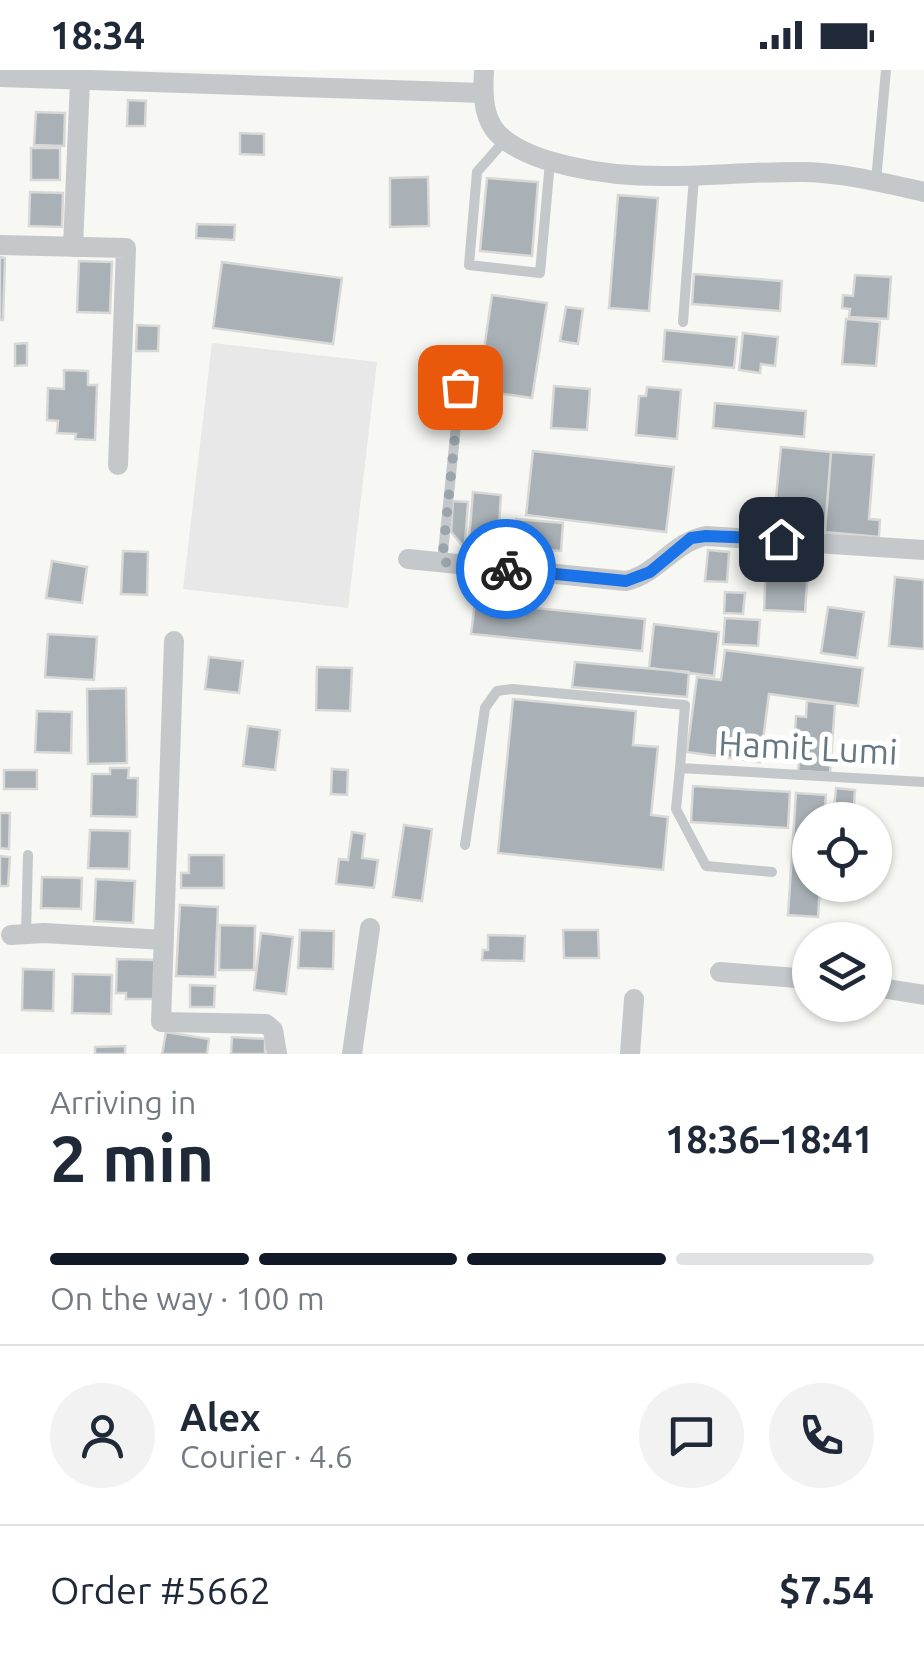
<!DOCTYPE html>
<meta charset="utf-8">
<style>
:root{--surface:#fff;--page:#f2f2f3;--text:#1f2937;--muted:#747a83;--line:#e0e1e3;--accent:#111827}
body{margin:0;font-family:Ubuntu,sans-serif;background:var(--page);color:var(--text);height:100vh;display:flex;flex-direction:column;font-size:38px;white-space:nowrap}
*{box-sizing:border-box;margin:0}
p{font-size:32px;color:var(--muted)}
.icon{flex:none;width:55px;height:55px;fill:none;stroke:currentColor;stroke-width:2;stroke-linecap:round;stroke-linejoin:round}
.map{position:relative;height:984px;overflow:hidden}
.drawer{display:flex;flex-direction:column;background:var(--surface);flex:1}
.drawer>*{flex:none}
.controls{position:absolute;left:792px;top:732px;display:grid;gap:20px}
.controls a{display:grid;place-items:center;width:100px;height:100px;border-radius:50%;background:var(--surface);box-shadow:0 2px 8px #0004;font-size:50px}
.pin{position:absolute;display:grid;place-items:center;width:85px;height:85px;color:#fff;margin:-42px;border-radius:20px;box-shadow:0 5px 15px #0006}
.courier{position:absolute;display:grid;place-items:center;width:100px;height:100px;margin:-50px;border:8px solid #1a73e8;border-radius:50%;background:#fff;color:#222;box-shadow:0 2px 12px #0007}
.headline em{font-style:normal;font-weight:600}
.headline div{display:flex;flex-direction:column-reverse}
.headline{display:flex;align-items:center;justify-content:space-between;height:170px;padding:0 50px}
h1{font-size:65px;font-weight:600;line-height:75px}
.bar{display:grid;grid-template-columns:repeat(4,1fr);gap:15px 10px;align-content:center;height:120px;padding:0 50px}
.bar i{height:12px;border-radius:8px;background:var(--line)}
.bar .current{background:var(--accent)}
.bar p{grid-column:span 4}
.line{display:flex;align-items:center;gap:25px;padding:0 50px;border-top:2px solid var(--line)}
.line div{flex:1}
.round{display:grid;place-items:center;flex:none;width:105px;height:105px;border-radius:52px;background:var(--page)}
.status{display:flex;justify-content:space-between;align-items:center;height:70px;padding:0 50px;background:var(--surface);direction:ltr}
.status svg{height:28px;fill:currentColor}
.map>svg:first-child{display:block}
.built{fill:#e7e8e7}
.building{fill:#a9b1b6;stroke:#d8d8d6;stroke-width:2.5}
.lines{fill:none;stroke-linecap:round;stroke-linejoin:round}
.service{stroke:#c4c8cb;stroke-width:10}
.minor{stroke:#c4c8cb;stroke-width:20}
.done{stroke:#99a4ab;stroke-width:10;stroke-dasharray:0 18}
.route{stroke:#1a73e8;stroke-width:12}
.labels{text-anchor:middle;stroke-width:10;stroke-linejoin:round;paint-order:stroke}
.street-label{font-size:35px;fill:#667784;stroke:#fff}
</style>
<div class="status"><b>18:34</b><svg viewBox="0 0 49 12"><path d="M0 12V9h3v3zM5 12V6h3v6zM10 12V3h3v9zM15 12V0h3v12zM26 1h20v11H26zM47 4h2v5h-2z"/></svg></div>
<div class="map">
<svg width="924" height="984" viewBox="0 0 924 984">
<rect width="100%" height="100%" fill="#f7f7f3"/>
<path class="built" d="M 212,273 L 377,292 L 348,538 L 183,519 Z"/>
<path class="building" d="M 128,30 L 146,31 L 145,56 L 127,56 Z
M 36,42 L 65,43 L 64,76 L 34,75 Z
M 240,63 L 264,64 L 264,85 L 240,84 Z
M 31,78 L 60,78 L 60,110 L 31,110 Z
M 428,107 L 429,156 L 390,157 L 390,108 Z
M 487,108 L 538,112 L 532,186 L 480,181 Z
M 30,122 L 63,123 L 62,157 L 29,156 Z
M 618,125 L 658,128 L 649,241 L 609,238 Z
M 197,154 L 235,155 L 234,170 L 196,168 Z
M 0,187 L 5,188 L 3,250 L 0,250 Z
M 79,191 L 112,192 L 110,243 L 77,242 Z
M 222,192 L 342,208 L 333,274 L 213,258 Z
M 694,204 L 782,211 L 780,241 L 692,234 Z
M 855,205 L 891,207 L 888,249 L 849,247 L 850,239 L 842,238 L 843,225 L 853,226 Z
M 492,225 L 547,233 L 532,328 L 478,320 Z
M 566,237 L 583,239 L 578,274 L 560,271 Z
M 846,249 L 880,252 L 876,296 L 842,294 Z
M 137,255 L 159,256 L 158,281 L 136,281 Z
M 665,260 L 737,267 L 734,298 L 663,291 Z
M 743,263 L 778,267 L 775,296 L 761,294 L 760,303 L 739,300 Z
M 27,273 L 27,295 L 15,296 L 15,274 Z
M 64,300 L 88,301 L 88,315 L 97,315 L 95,370 L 75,369 L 76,364 L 57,363 L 58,351 L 47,350 L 48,318 L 64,319 Z
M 554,316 L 590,319 L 587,360 L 551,358 Z
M 647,317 L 681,320 L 677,369 L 636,365 L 639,326 L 646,326 Z
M 715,333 L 806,341 L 804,367 L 713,358 Z
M 781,377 L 831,382 L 825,462 L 773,459 Z
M 533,381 L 674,397 L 666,462 L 526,445 Z
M 831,382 L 874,385 L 869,449 L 880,450 L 879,467 L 825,462 Z
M 473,422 L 501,425 L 499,457 L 507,462 L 507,473 L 469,470 Z
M 453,431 L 468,432 L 465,473 L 509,476 L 508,488 L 471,485 L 451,462 Z
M 516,449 L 563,453 L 561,481 L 514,477 Z
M 708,480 L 729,482 L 727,512 L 705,511 Z
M 123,481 L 148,482 L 147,525 L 121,524 Z
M 52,491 L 87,497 L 82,533 L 46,528 Z
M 766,496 L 808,499 L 805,542 L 764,540 Z
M 895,507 L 924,510 L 924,579 L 889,576 Z
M 725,522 L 745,523 L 743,544 L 724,543 Z
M 475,532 L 645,549 L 642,581 L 471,564 Z
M 828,537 L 864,542 L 857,588 L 821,583 Z
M 725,548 L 760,550 L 758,576 L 723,574 Z
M 654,554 L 719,562 L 714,606 L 649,598 Z
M 48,564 L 97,567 L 94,610 L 45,607 Z
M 725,580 L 863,598 L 858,636 L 769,624 L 760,692 L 687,682 L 697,607 L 721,610 Z
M 209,587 L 243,591 L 239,623 L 205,619 Z
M 575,592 L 689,602 L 687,627 L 572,617 Z
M 317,597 L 352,598 L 350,641 L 316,640 Z
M 126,618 L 127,693 L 88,694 L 87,619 Z
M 513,629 L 636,641 L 633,675 L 658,677 L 651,745 L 668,747 L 663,800 L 498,783 Z
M 807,631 L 835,634 L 830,703 L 798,701 L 800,677 L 794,674 L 796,646 L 806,647 Z
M 37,641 L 72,642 L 71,683 L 35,682 Z
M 248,656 L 280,660 L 275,700 L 243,696 Z
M 110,698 L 129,698 L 128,708 L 138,708 L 137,747 L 91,746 L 92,704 L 110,704 Z
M 332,699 L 348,700 L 347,725 L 331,724 Z
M 4,700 L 37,700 L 37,719 L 4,719 Z
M 693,716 L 790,722 L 788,758 L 691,752 Z
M 836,718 L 855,720 L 853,750 L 833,750 Z
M 796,723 L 826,725 L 824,750 L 810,750 L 810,815 L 820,815 L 818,847 L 788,845 Z
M 0,743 L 10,743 L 9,779 L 0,778 Z
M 404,755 L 432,759 L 422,831 L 393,827 Z
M 90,760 L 130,761 L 129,799 L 88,798 Z
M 352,762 L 365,764 L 362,788 L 378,790 L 374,818 L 336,814 L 339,789 L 348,790 Z
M 189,785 L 224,785 L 224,818 L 181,818 L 181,803 L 189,803 Z
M 0,786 L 10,787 L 8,816 L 0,816 Z
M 42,807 L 82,808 L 81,839 L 41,838 Z
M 96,809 L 135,811 L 133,853 L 94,851 Z
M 180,835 L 218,837 L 215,907 L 176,906 Z
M 220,855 L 255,856 L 254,900 L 219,900 Z
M 300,860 L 334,861 L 333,899 L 298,898 Z
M 563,860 L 598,860 L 599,888 L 564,888 Z
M 261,863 L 293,867 L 286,924 L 254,920 Z
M 488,865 L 525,866 L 524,891 L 482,890 L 483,880 L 488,880 Z
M 117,889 L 155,890 L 154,929 L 126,929 L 126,923 L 116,923 Z
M 23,899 L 54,900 L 53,941 L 22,940 Z
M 73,904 L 112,905 L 111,944 L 72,943 Z
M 190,915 L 215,916 L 214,937 L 190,937 Z
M 166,962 L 209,969 L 207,984 L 162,984 Z
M 232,967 L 265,969 L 265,984 L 231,984 Z
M 125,976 L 125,984 L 95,984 L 95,977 Z"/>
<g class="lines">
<path class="service" d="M 505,70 L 477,102 L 469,195 L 540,203 L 550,92
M 876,111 L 886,0
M 683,252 L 694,107
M 442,492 L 460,317
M 680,698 L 676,739 L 706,796 L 772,802
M 465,775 L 485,638 L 497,621 L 512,619 L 685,635 L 680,698 L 924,712
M 26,863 L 28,785"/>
<path class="minor" d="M 484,0 C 483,19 482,42 494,59 C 506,75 528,84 546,90 C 639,118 711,101 804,102 C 845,103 884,113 924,122
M 0,7 L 483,23
M 0,175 L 126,178 L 118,395
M 73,177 L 80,10
M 408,489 L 626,511 C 658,504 673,472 706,466 L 924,480
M 174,571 L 161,952 L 266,954 L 273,960 L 277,984
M 11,865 L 44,863 L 164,870
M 720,902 L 810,909
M 875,917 L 924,925
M 352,984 L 370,858
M 630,984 L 634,929"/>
</g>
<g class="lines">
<path class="done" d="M 460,317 L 442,492 L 506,499"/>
<path class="route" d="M 506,499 L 626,511 L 650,502 L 691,468 L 706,466 L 781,469"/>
</g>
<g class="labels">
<g class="street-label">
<text transform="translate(808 678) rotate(3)" y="12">Hamit Lumi</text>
</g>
</g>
</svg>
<div class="controls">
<a><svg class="icon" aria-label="locate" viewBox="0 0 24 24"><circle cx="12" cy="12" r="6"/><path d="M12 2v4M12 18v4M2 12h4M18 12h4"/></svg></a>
<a><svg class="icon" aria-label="layers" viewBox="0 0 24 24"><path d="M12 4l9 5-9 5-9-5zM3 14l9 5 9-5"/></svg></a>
</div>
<div class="pin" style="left:460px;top:317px;background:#ea580c"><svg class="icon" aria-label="bag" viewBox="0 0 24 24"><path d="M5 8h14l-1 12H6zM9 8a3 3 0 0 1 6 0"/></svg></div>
<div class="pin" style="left:781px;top:469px;background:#1f2937"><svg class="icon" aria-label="home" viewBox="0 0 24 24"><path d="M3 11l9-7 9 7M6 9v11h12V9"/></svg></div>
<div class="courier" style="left:506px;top:499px"><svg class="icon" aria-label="bike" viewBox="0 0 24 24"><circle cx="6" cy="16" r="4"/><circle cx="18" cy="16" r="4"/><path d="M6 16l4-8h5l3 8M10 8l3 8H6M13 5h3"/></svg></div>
</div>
<section class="drawer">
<div class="headline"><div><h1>2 min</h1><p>Arriving in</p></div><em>18:36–18:41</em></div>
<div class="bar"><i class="current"></i><i class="current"></i><i class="current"></i><i></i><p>On the way · 100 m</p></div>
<div class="line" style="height:180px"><a class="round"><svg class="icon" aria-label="person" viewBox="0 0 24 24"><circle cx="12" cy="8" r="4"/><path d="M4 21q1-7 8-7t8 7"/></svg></a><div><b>Alex</b><p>Courier · 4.6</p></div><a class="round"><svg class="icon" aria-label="chat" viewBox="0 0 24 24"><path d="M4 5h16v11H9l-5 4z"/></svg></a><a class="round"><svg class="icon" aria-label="phone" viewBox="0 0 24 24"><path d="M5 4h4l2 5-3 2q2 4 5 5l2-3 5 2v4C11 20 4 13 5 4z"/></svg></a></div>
<div class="line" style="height:130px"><div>Order #5662</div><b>$7.54</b></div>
</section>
